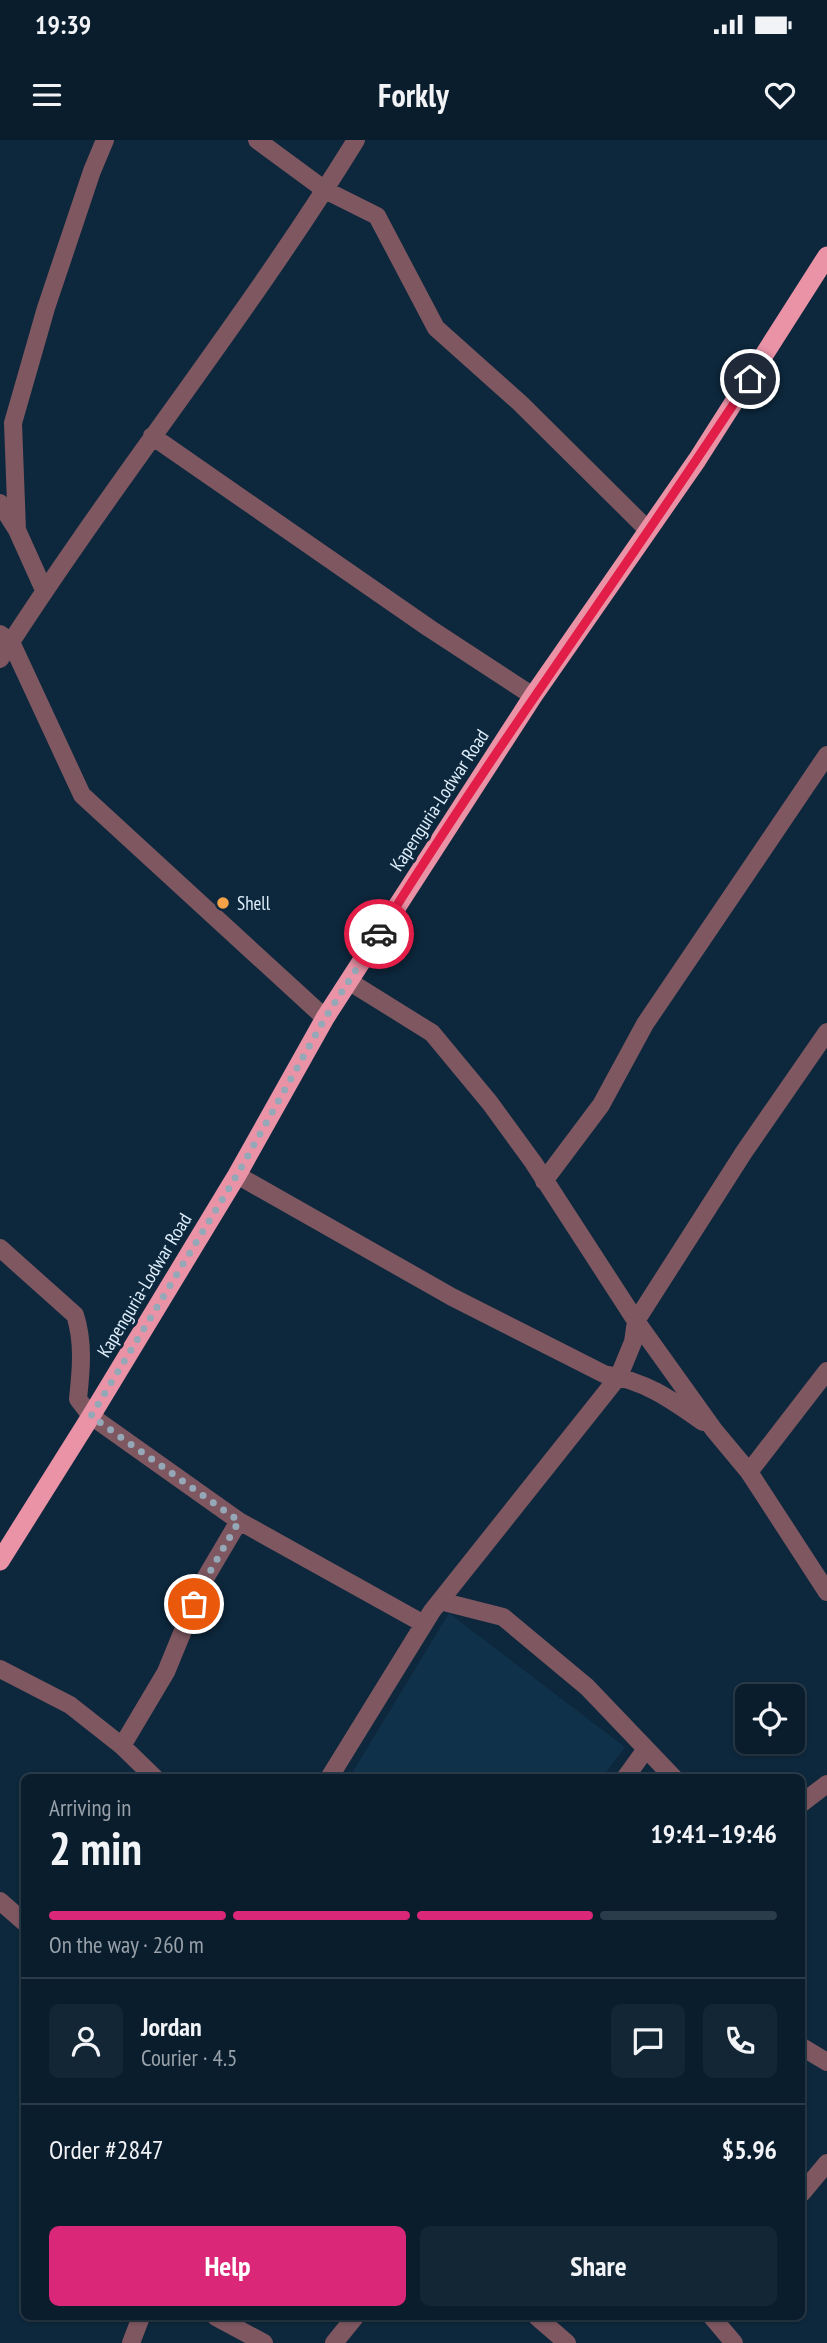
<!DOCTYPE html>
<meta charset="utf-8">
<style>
:root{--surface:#0a1d2d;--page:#132635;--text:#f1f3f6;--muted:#99a2aa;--line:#2a3b49;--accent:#db2777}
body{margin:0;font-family:"PT Sans Narrow",sans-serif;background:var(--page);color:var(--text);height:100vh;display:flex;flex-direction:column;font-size:26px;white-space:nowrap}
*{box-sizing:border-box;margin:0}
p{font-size:23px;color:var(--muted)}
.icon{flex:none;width:38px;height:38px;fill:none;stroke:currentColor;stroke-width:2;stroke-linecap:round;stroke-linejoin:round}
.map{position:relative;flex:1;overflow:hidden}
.panel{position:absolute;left:21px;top:1634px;width:784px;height:546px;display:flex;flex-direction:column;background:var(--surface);border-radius:10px;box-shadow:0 2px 5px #0004,0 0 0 2px var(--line)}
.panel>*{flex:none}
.tools{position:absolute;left:735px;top:1544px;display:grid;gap:14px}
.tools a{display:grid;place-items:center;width:70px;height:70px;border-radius:10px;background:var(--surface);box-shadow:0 2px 5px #0004,0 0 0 2px var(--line);font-size:35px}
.pin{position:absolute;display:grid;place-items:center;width:60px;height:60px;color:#fff;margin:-30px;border:4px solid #fff;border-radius:50%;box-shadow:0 2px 7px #0007}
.courier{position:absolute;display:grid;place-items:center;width:70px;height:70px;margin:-35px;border:5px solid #e11d48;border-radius:50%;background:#fff;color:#222;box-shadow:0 2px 9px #0007}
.headline em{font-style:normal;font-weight:700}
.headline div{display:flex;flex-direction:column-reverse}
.headline{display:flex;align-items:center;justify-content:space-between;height:119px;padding:0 28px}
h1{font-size:46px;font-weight:700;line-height:52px}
.bar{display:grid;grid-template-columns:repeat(4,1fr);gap:10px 7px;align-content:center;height:84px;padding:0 28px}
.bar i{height:9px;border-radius:5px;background:var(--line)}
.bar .current{background:var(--accent)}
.bar p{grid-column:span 4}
.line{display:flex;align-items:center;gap:18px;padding:0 28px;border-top:2px solid var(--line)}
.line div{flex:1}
.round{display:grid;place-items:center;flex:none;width:74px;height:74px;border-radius:10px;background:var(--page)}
.action{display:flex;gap:14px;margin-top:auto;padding:14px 28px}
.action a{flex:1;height:80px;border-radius:10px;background:var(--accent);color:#fff;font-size:28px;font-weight:700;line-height:80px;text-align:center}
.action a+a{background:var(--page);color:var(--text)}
.status{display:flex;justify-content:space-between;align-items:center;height:49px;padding:0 35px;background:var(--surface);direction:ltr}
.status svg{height:19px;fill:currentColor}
header{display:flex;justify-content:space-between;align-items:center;height:91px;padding:0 28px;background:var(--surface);font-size:32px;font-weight:700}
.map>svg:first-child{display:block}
.built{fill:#0f314a}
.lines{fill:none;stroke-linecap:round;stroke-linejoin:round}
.minor{stroke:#7e5760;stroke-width:18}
.trunk{stroke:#ea92a6;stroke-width:19}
.done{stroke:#95a8b8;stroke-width:7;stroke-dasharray:0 12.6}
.route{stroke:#e11d48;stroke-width:9}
.poi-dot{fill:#f6a247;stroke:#0d273c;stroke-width:2.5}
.labels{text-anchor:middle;stroke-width:6;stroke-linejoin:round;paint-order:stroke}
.street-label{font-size:19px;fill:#deeefb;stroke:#0d273c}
.poi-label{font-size:19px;fill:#deeefb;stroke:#0d273c;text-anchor:start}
</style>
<div class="status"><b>19:39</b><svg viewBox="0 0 49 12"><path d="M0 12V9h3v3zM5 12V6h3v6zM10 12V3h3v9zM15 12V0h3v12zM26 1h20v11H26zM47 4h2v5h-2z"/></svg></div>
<header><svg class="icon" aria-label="menu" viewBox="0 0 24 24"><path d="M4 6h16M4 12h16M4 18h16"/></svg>Forkly<svg class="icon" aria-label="heart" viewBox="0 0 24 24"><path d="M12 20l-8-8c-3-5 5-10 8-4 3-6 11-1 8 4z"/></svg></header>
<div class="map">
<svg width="827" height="2203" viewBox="0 0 827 2203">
<rect width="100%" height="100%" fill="#0d273c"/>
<path class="built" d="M 449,1473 L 625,1607 L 602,1638 L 349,1638 Z"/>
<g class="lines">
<path class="minor" d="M 257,0 L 325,50 L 377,76 L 436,188 L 520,263 L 648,390
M 152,296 L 429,488 L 533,556
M 0,363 L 17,390 L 44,450
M 17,390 L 13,283 L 46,168 L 92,31 L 105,0
M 0,494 L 11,502 L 82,655 L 325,878
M 0,519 C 113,342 246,179 356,0
M 350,842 L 432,893 L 490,963 L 533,1022 L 636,1181 L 714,1290 L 749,1332 L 827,1452
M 237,1035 L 452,1157 L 604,1234 C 645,1241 669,1258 703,1282
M 544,1041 L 601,965 L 645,884 L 827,615
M 0,1108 L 75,1175 C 84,1202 81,1231 78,1259 L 91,1276 L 239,1381 L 424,1484
M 749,1332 L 827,1231
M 440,1461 L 503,1477 L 587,1547 L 674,1638
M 0,1529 L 70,1565 L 122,1606 L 155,1638
M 122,1606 L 166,1532 L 203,1442 L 239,1381
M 329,1638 L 432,1471 L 619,1236 L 633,1202 L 636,1181 L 744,1012 L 827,892
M 625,1638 L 646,1609
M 802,1663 L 827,1644
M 0,1761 L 24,1782
M 802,1907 L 827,1922
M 802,2053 L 827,2023
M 216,2177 L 264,2203
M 537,2177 L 567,2203
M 712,2177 L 734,2203
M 131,2203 L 141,2177
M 334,2203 L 355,2177"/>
<path class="trunk" d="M 0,1421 L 91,1276 L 237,1035 L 325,878 L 533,556 L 697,320 L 827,116"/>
</g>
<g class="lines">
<path class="done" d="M 194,1464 L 204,1442 L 239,1381 L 91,1276 L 237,1035 L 325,878 L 379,794"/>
<path class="route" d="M 379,794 C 496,605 628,426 750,239"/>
</g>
<circle class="poi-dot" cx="223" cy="763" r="7"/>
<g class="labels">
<g class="street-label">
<text transform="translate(439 660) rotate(-57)" y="7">Kapenguria-Lodwar Road</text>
<text transform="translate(144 1145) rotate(-59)" y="7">Kapenguria-Lodwar Road</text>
</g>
<g class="poi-label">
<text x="237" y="770">Shell</text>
</g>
</g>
</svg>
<div class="tools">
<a><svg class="icon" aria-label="locate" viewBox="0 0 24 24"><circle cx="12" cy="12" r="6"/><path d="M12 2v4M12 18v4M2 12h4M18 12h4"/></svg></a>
</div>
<div class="pin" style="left:194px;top:1464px;background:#ea580c"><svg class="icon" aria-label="bag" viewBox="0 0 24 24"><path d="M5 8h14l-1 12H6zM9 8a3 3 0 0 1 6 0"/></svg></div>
<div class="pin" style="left:750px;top:239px;background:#1f2937"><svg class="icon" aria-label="home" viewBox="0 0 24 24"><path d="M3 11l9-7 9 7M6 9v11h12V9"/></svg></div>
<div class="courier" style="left:379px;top:794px"><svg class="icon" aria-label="car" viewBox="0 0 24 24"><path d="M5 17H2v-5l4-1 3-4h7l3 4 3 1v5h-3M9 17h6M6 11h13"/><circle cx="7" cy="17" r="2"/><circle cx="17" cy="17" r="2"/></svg></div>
<section class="panel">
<div class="headline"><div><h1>2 min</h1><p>Arriving in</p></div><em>19:41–19:46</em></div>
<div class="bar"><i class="current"></i><i class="current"></i><i class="current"></i><i></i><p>On the way · 260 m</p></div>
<div class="line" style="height:126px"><a class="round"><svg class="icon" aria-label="person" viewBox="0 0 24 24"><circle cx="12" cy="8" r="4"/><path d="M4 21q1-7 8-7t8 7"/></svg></a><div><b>Jordan</b><p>Courier · 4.5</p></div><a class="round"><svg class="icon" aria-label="chat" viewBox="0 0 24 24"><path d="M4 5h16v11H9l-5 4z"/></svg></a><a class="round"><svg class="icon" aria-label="phone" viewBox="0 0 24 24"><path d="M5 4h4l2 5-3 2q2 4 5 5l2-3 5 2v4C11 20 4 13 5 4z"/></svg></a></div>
<div class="line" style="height:91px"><div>Order #2847</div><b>$5.96</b></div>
<div class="action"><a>Help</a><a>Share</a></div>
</section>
</div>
